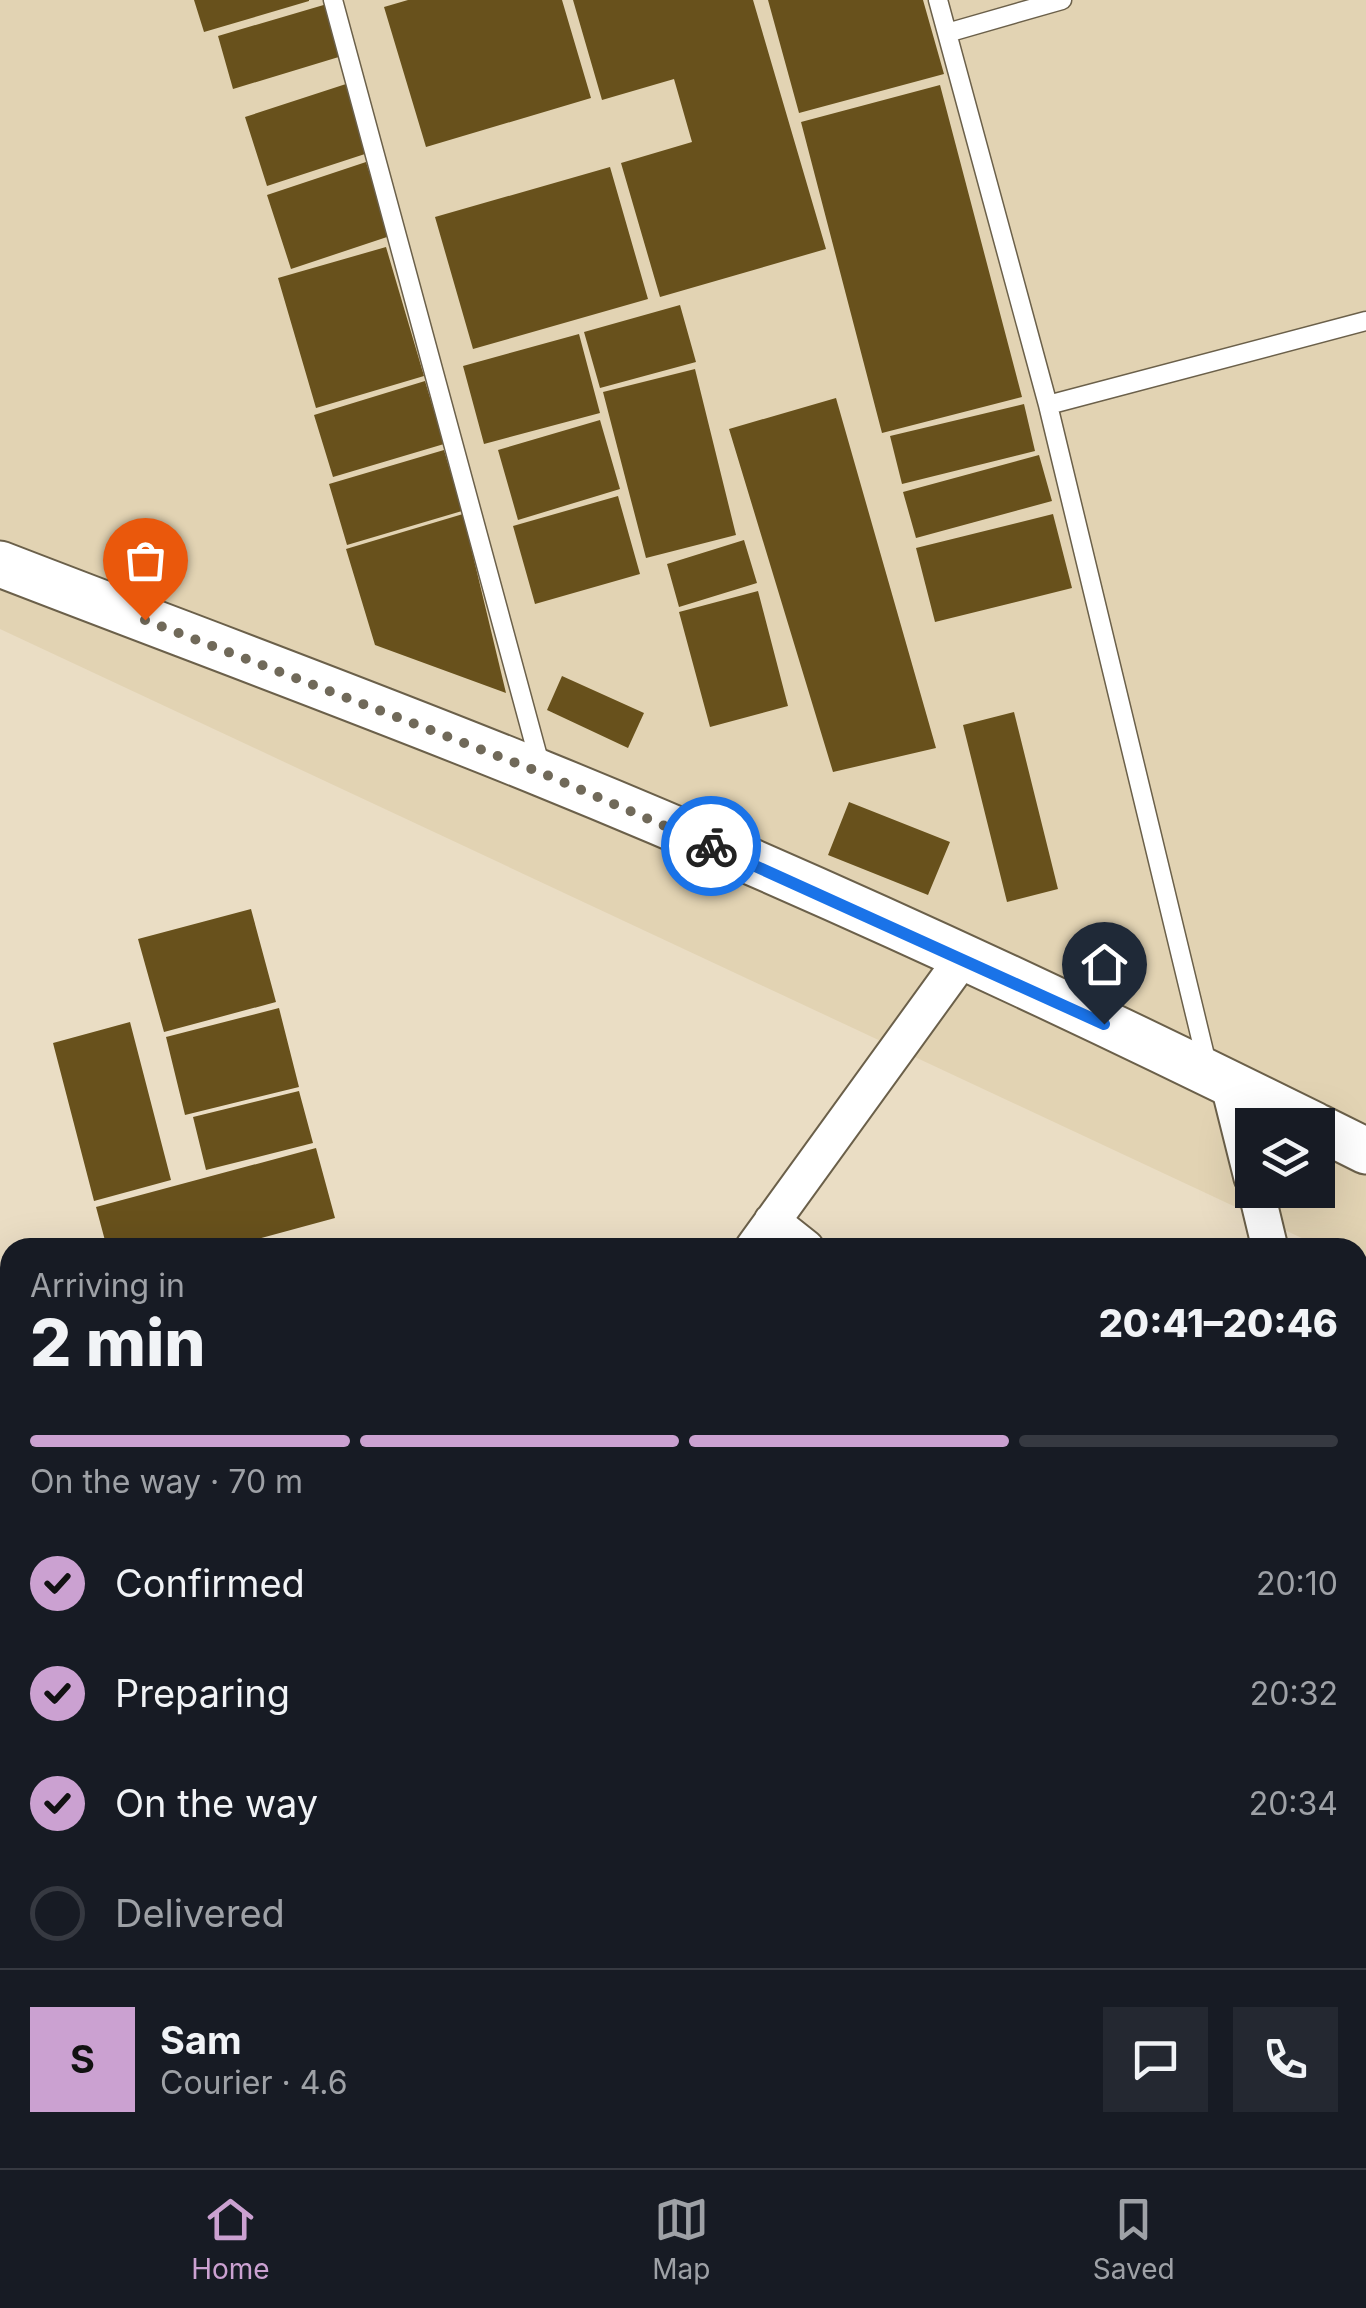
<!DOCTYPE html>
<meta charset="utf-8">
<style>
:root{--surface:#171b24;--page:#242831;--text:#f1f3f6;--muted:#9ea1a6;--line:#363941;--accent:#cba1d1}
body{margin:0;font-family:Inter,sans-serif;background:var(--page);color:var(--text);height:100vh;display:flex;flex-direction:column;font-size:38px;white-space:nowrap}
*{box-sizing:border-box;margin:0}
p{font-size:32px;color:var(--muted)}
.icon{flex:none;width:55px;height:55px;fill:none;stroke:currentColor;stroke-width:2;stroke-linecap:round;stroke-linejoin:round}
.map{position:relative;flex:1;overflow:hidden}
.details{position:absolute;left:0px;top:1238px;width:1368px;height:932px;display:flex;flex-direction:column;background:var(--surface);border-radius:30px 30px 0 0;box-shadow:0 10px 40px #0002}
.details>*{flex:none}
.buttons{position:absolute;left:1235px;top:1108px;display:grid;gap:20px}
.buttons a{display:grid;place-items:center;width:100px;height:100px;border-radius:0px;background:var(--surface);box-shadow:0 10px 40px #0002;font-size:50px}
.pin{position:absolute;display:grid;place-items:center;width:85px;height:85px;color:#fff;margin:-102px -42px;border-radius:50% 50% 50% 0;rotate:-45deg;box-shadow:0 0 10px #0007}
.pin .icon{rotate:45deg}
.courier{position:absolute;display:grid;place-items:center;width:100px;height:100px;margin:-50px;border:8px solid #1a73e8;border-radius:50%;background:#fff;color:#222;box-shadow:0 2px 12px #0007}
.overview em{font-style:normal;font-weight:800}
.overview div{display:flex;flex-direction:column-reverse}
.overview{display:flex;align-items:center;justify-content:space-between;height:170px;padding:0 30px}
h1{font-size:65px;font-weight:800;line-height:75px}
.bar{display:grid;grid-template-columns:repeat(4,1fr);gap:15px 10px;align-content:center;height:120px;padding:0 30px}
.bar i{height:12px;border-radius:8px;background:var(--line)}
.bar .current{background:var(--accent)}
.bar p{grid-column:span 4}
.line{display:flex;align-items:center;gap:25px;padding:0 30px;border-top:2px solid var(--line)}
.line div{flex:1}
.round{display:grid;place-items:center;flex:none;width:105px;height:105px;border-radius:0px;background:var(--page)}
ol{padding:0 30px;list-style:none}
li{display:flex;align-items:center;gap:30px;height:110px}
li p{margin-inline-start:auto}
li .icon{padding:10px;border-radius:50%;background:var(--accent);color:#111;stroke-width:4}
li:last-child{color:var(--muted)}
li i{width:55px;height:55px;border:5px solid var(--line);border-radius:50%}
.dock{display:flex;justify-content:space-around;align-items:center;height:140px;border-top:2px solid var(--line);background:var(--surface);font-size:28px;color:var(--muted)}
.dock a{display:grid;justify-items:center;gap:5px}
.dock .current{color:var(--accent)}
.map>svg:first-child{display:block}
.built{fill:#e2d3b3;fill-rule:evenodd}
.building{fill:#68511c}
.lines{fill:none;stroke-linecap:round;stroke-linejoin:round}
.service-casing{stroke:#6b604a;stroke-width:21}
.minor-casing{stroke:#6b604a;stroke-width:39}
.tertiary-casing{stroke:#6b604a;stroke-width:49}
.service{stroke:#fff;stroke-width:18}
.minor{stroke:#fff;stroke-width:35}
.tertiary{stroke:#fff;stroke-width:45}
.done{stroke:#706959;stroke-width:10;stroke-dasharray:0 18}
.route{stroke:#1a73e8;stroke-width:12}
</style>
<div class="map">
<svg width="1366" height="2168" viewBox="0 0 1366 2168">
<rect width="100%" height="100%" fill="#eaddc4"/>
<path class="built" d="M 0,0 L 1366,0 L 1366,1269 L 1358,1265 L 1358,1248 L 1321,1247 L 0,629 ZM 1252,1125 L 1318,1125 L 1318,1190 L 1252,1190 Z"/>
<path class="building" d="M 194,0 L 309,0 L 309,1 L 204,32 Z
M 408,0 L 562,0 L 591,98 L 426,147 L 384,7 Z
M 573,0 L 753,0 L 826,249 L 660,297 L 621,163 L 692,142 L 674,79 L 602,100 Z
M 768,0 L 923,0 L 944,74 L 799,113 Z
M 327,4 L 342,56 L 233,89 L 218,36 Z
M 346,84 L 368,153 L 267,186 L 245,117 Z
M 940,85 L 1022,397 L 882,433 L 801,122 Z
M 366,162 L 390,236 L 291,269 L 267,195 Z
M 610,167 L 648,299 L 473,349 L 435,217 Z
M 386,247 L 424,376 L 316,408 L 278,278 Z
M 680,305 L 696,362 L 600,388 L 584,332 Z
M 579,334 L 600,413 L 484,444 L 463,366 Z
M 695,369 L 736,535 L 646,558 L 603,392 Z
M 425,381 L 444,444 L 333,477 L 314,415 Z
M 836,398 L 936,748 L 833,772 L 729,429 Z
M 1024,404 L 1035,451 L 902,484 L 890,436 Z
M 600,420 L 620,489 L 518,520 L 498,450 Z
M 444,450 L 462,511 L 347,545 L 329,484 Z
M 1039,455 L 1052,501 L 916,538 L 903,492 Z
M 618,496 L 640,574 L 535,604 L 513,526 Z
M 463,514 L 506,693 L 375,645 L 346,549 Z
M 1053,514 L 1072,588 L 935,622 L 916,548 Z
M 744,540 L 757,583 L 679,607 L 667,564 Z
M 758,591 L 788,706 L 710,727 L 679,612 Z
M 562,676 L 644,713 L 628,748 L 547,710 Z
M 1014,712 L 1058,889 L 1007,902 L 963,725 Z
M 849,802 L 950,842 L 928,895 L 828,855 Z
M 251,909 L 276,1002 L 164,1032 L 138,939 Z
M 279,1008 L 299,1087 L 185,1115 L 166,1037 Z
M 130,1022 L 171,1180 L 94,1201 L 53,1043 Z
M 299,1091 L 313,1143 L 206,1170 L 193,1117 Z
M 316,1148 L 335,1218 L 225,1248 L 107,1248 L 96,1207 Z
M 1366,1259 L 1366,1391 L 1358,1393 L 1358,1261 Z
M 10,1313 L 10,1363 L 9,1363 L 0,1316 Z
M 1366,1401 L 1366,1459 L 1365,1459 L 1358,1403 Z
M 1366,1690 L 1366,1765 L 1358,1766 L 1358,1691 Z"/>
<g class="lines">
<g class="service-casing">
<path id="service" d="M 333,0 L 541,768
M 938,0 L 1048,405 L 1208,1068
M 947,33 L 1062,0
M 1048,405 L 1366,321
M 0,1550 L 10,1596"/>
</g>
<g class="minor-casing">
<path id="minor" d="M 1228,1082 L 1252,1178
M 1256,1190 L 1270,1248
M 772,1221 L 806,1248
M 753,1248 L 963,958
M 1358,1586 L 1366,1619
M 1358,2076 L 1366,2074
M 964,2160 L 966,2168
M 81,2168 L 87,2160
M 221,2168 L 226,2160
M 377,2168 L 383,2160
M 497,2168 L 503,2160"/>
</g>
<g class="tertiary-casing">
<path id="tertiary" d="M 0,564 C 181,634 364,701 543,774 C 804,880 1062,1000 1314,1125
M 1318,1127 L 1366,1151"/>
</g>
<use href="#service" class="service"/>
<use href="#minor" class="minor"/>
<use href="#tertiary" class="tertiary"/>
</g>
<g class="lines">
<path class="done" d="M 145,620 L 542,773 L 711,846"/>
<path class="route" d="M 711,846 L 1104,1024"/>
</g>
</svg>
<div class="buttons">
<a><svg class="icon" aria-label="layers" viewBox="0 0 24 24"><path d="M12 4l9 5-9 5-9-5zM3 14l9 5 9-5"/></svg></a>
</div>
<div class="pin" style="left:145px;top:620px;background:#ea580c"><svg class="icon" aria-label="bag" viewBox="0 0 24 24"><path d="M5 8h14l-1 12H6zM9 8a3 3 0 0 1 6 0"/></svg></div>
<div class="pin" style="left:1104px;top:1024px;background:#1f2937"><svg class="icon" aria-label="home" viewBox="0 0 24 24"><path d="M3 11l9-7 9 7M6 9v11h12V9"/></svg></div>
<div class="courier" style="left:711px;top:846px"><svg class="icon" aria-label="bike" viewBox="0 0 24 24"><circle cx="6" cy="16" r="4"/><circle cx="18" cy="16" r="4"/><path d="M6 16l4-8h5l3 8M10 8l3 8H6M13 5h3"/></svg></div>
<section class="details">
<div class="overview"><div><h1>2 min</h1><p>Arriving in</p></div><em>20:41–20:46</em></div>
<div class="bar"><i class="current"></i><i class="current"></i><i class="current"></i><i></i><p>On the way · 70 m</p></div>
<ol>
<li><svg class="icon" aria-label="check" viewBox="0 0 24 24"><path d="M5 12l5 5 9-10"/></svg>Confirmed<p>20:10</p></li>
<li><svg class="icon" aria-label="check" viewBox="0 0 24 24"><path d="M5 12l5 5 9-10"/></svg>Preparing<p>20:32</p></li>
<li><svg class="icon" aria-label="check" viewBox="0 0 24 24"><path d="M5 12l5 5 9-10"/></svg>On the way<p>20:34</p></li>
<li><i></i>Delivered</li>
</ol>
<div class="line" style="height:180px"><b class="round" style="background:var(--accent);color:#111">S</b><div><b>Sam</b><p>Courier · 4.6</p></div><a class="round"><svg class="icon" aria-label="chat" viewBox="0 0 24 24"><path d="M4 5h16v11H9l-5 4z"/></svg></a><a class="round"><svg class="icon" aria-label="phone" viewBox="0 0 24 24"><path d="M5 4h4l2 5-3 2q2 4 5 5l2-3 5 2v4C11 20 4 13 5 4z"/></svg></a></div>
</section>
</div>
<nav class="dock">
<a class="current"><svg class="icon" aria-label="home" viewBox="0 0 24 24"><path d="M3 11l9-7 9 7M6 9v11h12V9"/></svg>Home</a>
<a><svg class="icon" aria-label="map" viewBox="0 0 24 24"><path d="M3 6l6-2 6 2 6-2v14l-6 2-6-2-6 2zM9 4v14M15 6v14"/></svg>Map</a>
<a><svg class="icon" aria-label="saved" viewBox="0 0 24 24"><path d="M7 4h10v16l-5-4-5 4z"/></svg>Saved</a>
</nav>
